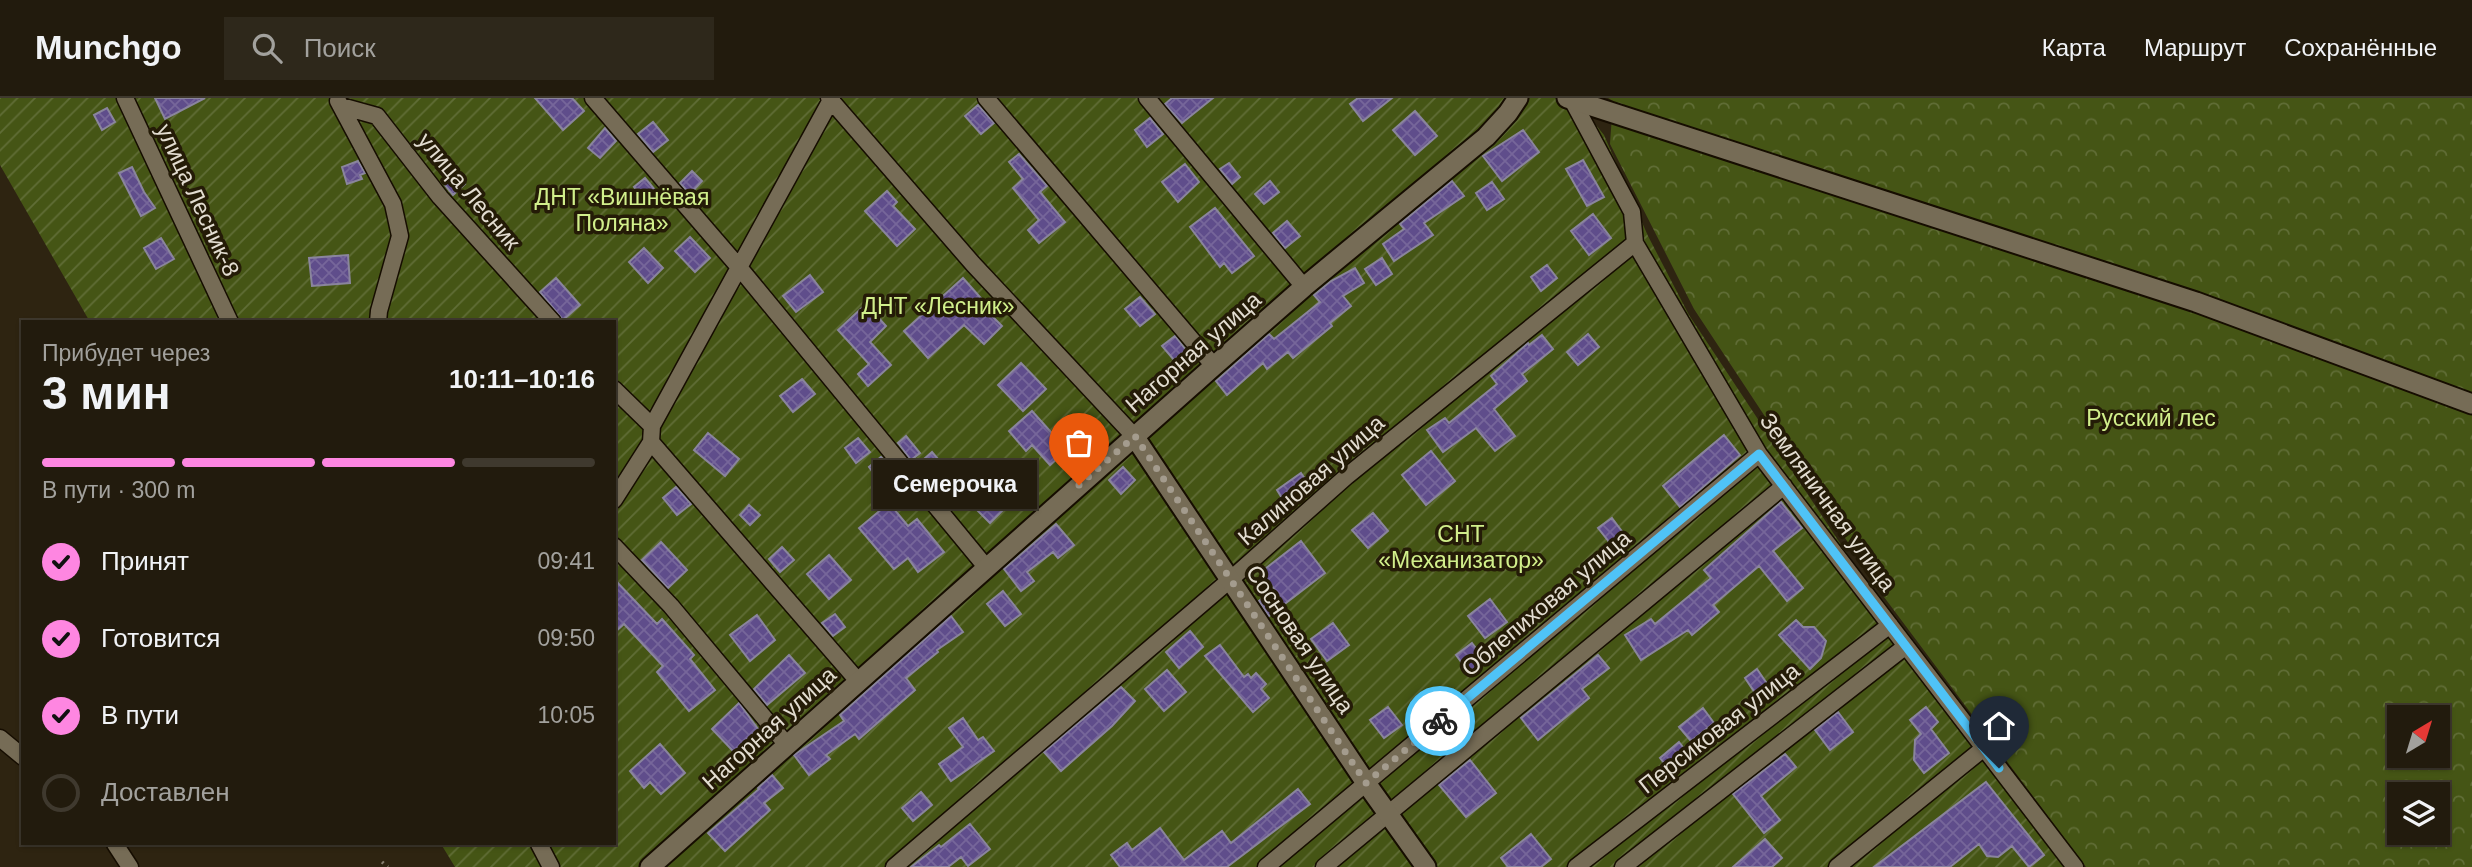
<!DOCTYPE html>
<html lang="ru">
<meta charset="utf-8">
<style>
:root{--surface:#221b0d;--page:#2e281b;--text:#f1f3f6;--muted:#a2a19d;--line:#3f392e;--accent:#fe86e1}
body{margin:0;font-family:Helvetica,sans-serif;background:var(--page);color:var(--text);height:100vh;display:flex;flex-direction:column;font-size:26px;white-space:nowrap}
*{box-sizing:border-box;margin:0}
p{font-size:23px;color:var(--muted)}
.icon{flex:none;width:38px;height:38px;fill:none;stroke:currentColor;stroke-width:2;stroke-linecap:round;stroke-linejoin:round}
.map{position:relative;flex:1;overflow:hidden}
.side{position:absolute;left:21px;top:222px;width:595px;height:525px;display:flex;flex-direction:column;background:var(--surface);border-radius:0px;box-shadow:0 2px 5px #0004,0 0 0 2px var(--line)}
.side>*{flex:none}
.needle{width:46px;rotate:38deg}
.fabs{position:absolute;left:2387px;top:607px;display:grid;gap:14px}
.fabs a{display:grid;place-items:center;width:63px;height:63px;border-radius:0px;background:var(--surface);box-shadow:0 2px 5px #0004,0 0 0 2px var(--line);font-size:35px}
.pin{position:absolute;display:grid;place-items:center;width:60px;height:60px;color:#fff;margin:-72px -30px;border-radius:50% 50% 50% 0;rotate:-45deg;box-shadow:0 0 7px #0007}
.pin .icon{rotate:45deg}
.courier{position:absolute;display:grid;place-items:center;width:70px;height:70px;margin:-35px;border:5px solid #4fc3f7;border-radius:50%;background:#fff;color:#222;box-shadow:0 2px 9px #0007}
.bubble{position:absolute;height:49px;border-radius:0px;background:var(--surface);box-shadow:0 2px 5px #0004,0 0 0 2px var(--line);font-size:23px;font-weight:800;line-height:49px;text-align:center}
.summary em{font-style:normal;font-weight:800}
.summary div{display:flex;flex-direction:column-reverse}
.summary{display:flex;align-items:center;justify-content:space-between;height:119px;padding:0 21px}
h1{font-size:46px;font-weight:800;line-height:52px}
.bar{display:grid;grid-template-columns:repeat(4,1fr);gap:10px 7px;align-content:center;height:84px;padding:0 21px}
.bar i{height:9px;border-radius:5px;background:var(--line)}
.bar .current{background:var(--accent)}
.bar p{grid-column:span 4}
ol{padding:0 21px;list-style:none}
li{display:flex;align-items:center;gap:21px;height:77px}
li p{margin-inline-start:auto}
li .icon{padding:7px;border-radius:50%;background:var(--accent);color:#111;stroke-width:4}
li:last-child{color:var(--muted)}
li i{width:38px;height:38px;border:4px solid var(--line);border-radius:50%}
header{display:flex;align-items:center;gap:42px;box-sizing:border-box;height:98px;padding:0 35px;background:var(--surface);border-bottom:2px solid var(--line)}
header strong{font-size:33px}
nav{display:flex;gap:38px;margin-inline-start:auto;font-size:24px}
.search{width:490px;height:63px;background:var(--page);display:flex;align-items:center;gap:18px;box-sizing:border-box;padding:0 24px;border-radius:0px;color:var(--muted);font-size:26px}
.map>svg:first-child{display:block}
.forest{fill:url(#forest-crowns);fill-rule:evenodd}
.garden{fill:url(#garden-furrows)}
.building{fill:url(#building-cross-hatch);stroke:#8a859d;stroke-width:2}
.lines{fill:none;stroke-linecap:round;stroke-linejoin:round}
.minor-casing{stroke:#160d00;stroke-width:19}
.tertiary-casing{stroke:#160d00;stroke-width:23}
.secondary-casing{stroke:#160d00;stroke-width:23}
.path{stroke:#877f6f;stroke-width:3.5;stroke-dasharray:2 5;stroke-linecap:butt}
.minor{stroke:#766c56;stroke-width:16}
.tertiary{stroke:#766c56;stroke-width:19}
.secondary{stroke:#766c56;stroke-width:19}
.done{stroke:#a49c8e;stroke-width:7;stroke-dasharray:0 12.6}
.route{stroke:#4fc3f7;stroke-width:9}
.labels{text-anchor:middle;stroke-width:7;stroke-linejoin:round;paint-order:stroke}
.street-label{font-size:23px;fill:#e3ddd1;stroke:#241b07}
.park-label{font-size:23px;fill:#d1ef8b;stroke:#241b07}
</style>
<header>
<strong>Munchgo</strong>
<div class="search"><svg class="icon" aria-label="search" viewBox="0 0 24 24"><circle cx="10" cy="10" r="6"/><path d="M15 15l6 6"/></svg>Поиск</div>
<nav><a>Карта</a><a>Маршрут</a><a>Сохранённые</a></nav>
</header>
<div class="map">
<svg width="2472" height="769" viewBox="0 0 2472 769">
<defs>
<pattern id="forest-crowns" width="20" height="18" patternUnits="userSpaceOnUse" patternTransform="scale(1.75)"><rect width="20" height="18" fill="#455515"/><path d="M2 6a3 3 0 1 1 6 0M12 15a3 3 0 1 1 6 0" fill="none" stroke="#606d36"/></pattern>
<pattern id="garden-furrows" width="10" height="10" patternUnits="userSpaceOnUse" patternTransform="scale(1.75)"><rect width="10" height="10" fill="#455515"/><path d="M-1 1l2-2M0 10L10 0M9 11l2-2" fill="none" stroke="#606d36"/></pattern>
<pattern id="building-cross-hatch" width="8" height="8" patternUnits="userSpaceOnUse" patternTransform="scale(1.75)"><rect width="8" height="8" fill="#5f4d8b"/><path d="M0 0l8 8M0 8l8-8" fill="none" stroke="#76669a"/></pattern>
</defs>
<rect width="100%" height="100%" fill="#2e2411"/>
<path class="forest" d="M 1608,0 L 2472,0 L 2472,769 L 2086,769 L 1884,499 L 1694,211 L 1610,46 L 1613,3 ZM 2399,620 L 2438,620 L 2438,658 L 2399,658 ZM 2399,696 L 2438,696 L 2438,735 L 2399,735 Z"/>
<path class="garden" d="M 0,0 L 1574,0 L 1604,37 L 1648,138 L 1689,217 L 1881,507 L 2081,769 L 455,769 L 441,746 L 614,746 L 614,224 L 90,224 L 0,67 Z"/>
<path class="building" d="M 155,0 L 205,0 L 165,21 Z
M 535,0 L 572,0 L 584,13 L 563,32 Z
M 1172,0 L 1213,0 L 1182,25 L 1165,6 Z
M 1358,0 L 1392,0 L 1363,23 L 1350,6 Z
M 978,7 L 994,25 L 981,36 L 965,18 Z
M 107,10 L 115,24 L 102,32 L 94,17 Z
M 1415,13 L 1437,38 L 1415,57 L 1393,32 Z
M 1150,20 L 1163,36 L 1147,49 L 1135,32 Z
M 653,24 L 668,42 L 653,54 L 638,36 Z
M 605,30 L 616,43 L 600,60 L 588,50 Z
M 1523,32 L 1539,54 L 1502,83 L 1483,58 Z
M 1019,56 L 1047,88 L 1040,94 L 1065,124 L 1039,145 L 1028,132 L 1039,122 L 1013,90 L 1023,81 L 1009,64 Z
M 1583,62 L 1604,99 L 1587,108 L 1566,71 Z
M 358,63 L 365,75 L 360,77 L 362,81 L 347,86 L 342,69 Z
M 1229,65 L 1240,79 L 1232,86 L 1220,71 Z
M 1185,66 L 1199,84 L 1178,104 L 1162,84 Z
M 132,69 L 144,94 L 155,110 L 141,118 L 119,75 Z
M 692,73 L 702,83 L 690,96 L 680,85 Z
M 456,76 L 465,86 L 453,97 L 444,86 Z
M 645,80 L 656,93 L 645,102 L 634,89 Z
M 1270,83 L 1279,94 L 1264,106 L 1255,96 Z
M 1452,83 L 1464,98 L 1424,125 L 1433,137 L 1394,163 L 1383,146 L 1404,131 L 1400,126 Z
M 1492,84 L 1504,101 L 1487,112 L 1476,95 Z
M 887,93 L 897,104 L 893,108 L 915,131 L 897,148 L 865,113 Z
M 1215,110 L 1254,158 L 1232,175 L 1224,165 L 1220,169 L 1190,129 Z
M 1593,116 L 1611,140 L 1589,157 L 1571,133 Z
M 1287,123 L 1300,138 L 1285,150 L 1273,135 Z
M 690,139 L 710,160 L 695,174 L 675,153 Z
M 161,140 L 174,161 L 156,171 L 144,150 Z
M 644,150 L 663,170 L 648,185 L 629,164 Z
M 348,157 L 350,185 L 312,188 L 309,160 Z
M 1382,160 L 1392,176 L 1376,187 L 1365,171 Z
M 1547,167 L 1557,180 L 1541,193 L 1531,179 Z
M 1355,170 L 1364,185 L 1343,198 L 1351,208 L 1330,225 L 1332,228 L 1293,260 L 1288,254 L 1267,271 L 1263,265 L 1227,297 L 1216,283 L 1269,236 L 1274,241 L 1320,204 L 1314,197 L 1331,183 Z
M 810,177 L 823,194 L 796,214 L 783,198 Z
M 556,180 L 580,207 L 563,222 L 540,194 Z
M 963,180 L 987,207 L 984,210 L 1002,228 L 984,246 L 964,227 L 928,260 L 904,233 Z
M 1140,199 L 1155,216 L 1140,228 L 1125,211 Z
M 866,206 L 886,228 L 870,244 L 891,267 L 868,288 L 858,276 L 869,266 L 838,232 Z
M 1588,236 L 1599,249 L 1578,267 L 1567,254 Z
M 1542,237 L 1553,251 L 1522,276 L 1527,283 L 1494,311 L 1515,338 L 1495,353 L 1476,330 L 1443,354 L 1427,332 L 1445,320 L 1449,325 L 1497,286 L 1491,278 L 1528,245 L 1529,247 Z
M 1175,238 L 1186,252 L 1174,262 L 1162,248 Z
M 1021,265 L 1046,291 L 1023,313 L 998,287 Z
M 802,281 L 815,296 L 793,314 L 780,298 Z
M 1032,313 L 1067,352 L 1050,367 L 1032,347 L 1026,353 L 1009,333 Z
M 708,335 L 739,361 L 725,378 L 694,352 Z
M 1724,337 L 1740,357 L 1680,409 L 1663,388 Z
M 906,338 L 920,355 L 911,362 L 898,345 Z
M 858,340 L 870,354 L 856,365 L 845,350 Z
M 1431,353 L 1455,383 L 1426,407 L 1402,377 Z
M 932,354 L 948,373 L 932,387 L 916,368 Z
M 881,359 L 894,374 L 880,384 L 869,369 Z
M 1123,369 L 1135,382 L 1121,396 L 1109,382 Z
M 997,372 L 1020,395 L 990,425 L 967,402 Z
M 1301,375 L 1312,391 L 1287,408 L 1277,392 Z
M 676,389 L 691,406 L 677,417 L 663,400 Z
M 1781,404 L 1802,430 L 1773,453 L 1803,490 L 1787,503 L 1759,468 L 1713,507 L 1719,514 L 1692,537 L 1688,532 L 1641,562 L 1625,537 L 1651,521 L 1655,526 L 1711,480 L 1704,472 Z
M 889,405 L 908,428 L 917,421 L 944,454 L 918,474 L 908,460 L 894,471 L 859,430 Z
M 749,407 L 760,417 L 750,427 L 740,417 Z
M 1373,415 L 1388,433 L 1368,450 L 1352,432 Z
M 1612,420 L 1627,440 L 1614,450 L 1598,430 Z
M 1056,426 L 1074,447 L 1058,460 L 1053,454 L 1027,474 L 1034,483 L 1021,493 L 1004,471 Z
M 1301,443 L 1325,475 L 1269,518 L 1259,503 L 1274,491 L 1261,474 Z
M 661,444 L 687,472 L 668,490 L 642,462 Z
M 782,449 L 794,462 L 780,474 L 769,461 Z
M 829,457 L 851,482 L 829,501 L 807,476 Z
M 614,481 L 657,526 L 662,521 L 694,557 L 690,561 L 715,592 L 689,613 L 657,574 L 663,568 L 624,526 L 614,535 Z
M 1003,493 L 1021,516 L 1005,528 L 987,506 Z
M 1490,501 L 1507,524 L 1485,540 L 1468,518 Z
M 835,516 L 845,529 L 833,538 L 822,525 Z
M 757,517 L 775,542 L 750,563 L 730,537 Z
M 951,518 L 963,534 L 937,552 L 938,554 L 906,580 L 915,592 L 859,641 L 855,636 L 826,657 L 830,661 L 809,677 L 794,657 L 844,623 L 840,617 Z
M 1796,522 L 1803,529 L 1814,529 L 1826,543 L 1821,560 L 1810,571 L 1779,537 Z
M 1333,525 L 1349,547 L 1327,563 L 1311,541 Z
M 1190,533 L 1203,549 L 1179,570 L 1166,554 Z
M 1472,545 L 1486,563 L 1470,576 L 1456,557 Z
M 1220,547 L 1244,579 L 1248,576 L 1251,580 L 1256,575 L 1266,586 L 1261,591 L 1269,600 L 1253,614 L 1205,558 Z
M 789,557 L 805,575 L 767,607 L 754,591 Z
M 1598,557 L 1609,570 L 1582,591 L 1589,600 L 1538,642 L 1521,620 Z
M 1757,571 L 1770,590 L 1757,598 L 1745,580 Z
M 1167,572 L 1186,594 L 1164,613 L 1145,591 Z
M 1121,589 L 1135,603 L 1112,628 L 1061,673 L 1044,654 Z
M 739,605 L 758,631 L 734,654 L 712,631 Z
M 1388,609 L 1402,627 L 1384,640 L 1370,622 Z
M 1926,609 L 1938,624 L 1931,631 L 1949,655 L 1924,675 L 1914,662 L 1915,642 L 1921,636 L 1910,622 Z
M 1703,610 L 1714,625 L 1691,643 L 1679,629 Z
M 1838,614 L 1853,634 L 1830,652 L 1815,632 Z
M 963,620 L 978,642 L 983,639 L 994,653 L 951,683 L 939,666 L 963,649 L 949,630 Z
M 1679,644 L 1690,658 L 1671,674 L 1660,660 Z
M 660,646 L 685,675 L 661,696 L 650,684 L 644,690 L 630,673 Z
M 1785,656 L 1796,669 L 1761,698 L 1780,722 L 1764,735 L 1733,696 Z
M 1470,662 L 1496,695 L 1466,719 L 1439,687 Z
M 772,677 L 783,690 L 764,705 L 770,712 L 725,753 L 708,735 L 759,691 L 758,690 Z
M 1986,684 L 2044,757 L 2029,769 L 2012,748 L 1998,759 L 1987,758 L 1979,746 L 1950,769 L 1874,769 Z
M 1298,691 L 1310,706 L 1227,769 L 1120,769 L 1111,757 L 1127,745 L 1132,752 L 1160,730 L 1184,762 L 1222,733 L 1231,745 Z
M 921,694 L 932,707 L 913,723 L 902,710 Z
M 970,726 L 990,751 L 968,768 L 961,759 L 948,769 L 911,769 L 939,747 L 941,749 Z
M 1531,736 L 1551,761 L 1541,769 L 1508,769 L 1501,760 Z
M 1765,741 L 1782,760 L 1772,769 L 1733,769 Z"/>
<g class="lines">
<g class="minor-casing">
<path id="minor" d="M 125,0 L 230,224
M 593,0 L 738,168 L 986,469
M 829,0 L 973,166 L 1134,338
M 986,0 L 1214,268
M 1147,0 L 1304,189
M 1572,2 L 1632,114 L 1635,145 L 1759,356 L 2075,769
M 338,3 L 393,106 L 400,138 L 379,213 L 378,224
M 341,8 L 377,18 L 440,99 L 553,224
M 614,291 L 652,328
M 651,344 L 858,583
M 614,402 L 651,344 L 652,328 L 832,0
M 614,448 L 671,508 L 787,647
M 0,640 L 23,659
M 115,746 L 130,769
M 539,746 L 551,769
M 894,769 L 1231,481 L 1347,378 L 1635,145
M 1266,769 L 1759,356
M 1324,769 L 1784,388
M 1576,769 L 1890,527
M 1623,769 L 1906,548
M 1837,769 L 1984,650"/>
</g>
<g class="tertiary-casing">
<path id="tertiary" d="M 1134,338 L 1366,685 L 1426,769
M 650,769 L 1214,268 L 1304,189 L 1486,39 L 1508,15 L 1518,0"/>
</g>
<g class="secondary-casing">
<path id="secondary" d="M 1567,0 L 2196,204 L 2472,306"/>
</g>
<path class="path" d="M 382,764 L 388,769"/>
<use href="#minor" class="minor"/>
<use href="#tertiary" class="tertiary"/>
<use href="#secondary" class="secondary"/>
</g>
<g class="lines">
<path class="done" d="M 1079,387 L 1135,338 L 1366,685 L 1440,623"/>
<path class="route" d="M 1440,623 L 1759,356 L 1999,670"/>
</g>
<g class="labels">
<g class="street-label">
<text transform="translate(469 93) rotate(50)" y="8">улица Лесник</text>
<text transform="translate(198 102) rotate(65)" y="8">улица Лесник-8</text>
<text transform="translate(1193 254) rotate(-41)" y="8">Нагорная улица</text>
<text transform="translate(1311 382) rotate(-41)" y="8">Калиновая улица</text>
<text transform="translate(1828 404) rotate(54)" y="8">Земляничная улица</text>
<text transform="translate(1546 505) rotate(-40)" y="8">Облепиховая улица</text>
<text transform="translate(1300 541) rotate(56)" y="8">Сосновая улица</text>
<text transform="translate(769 630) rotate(-42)" y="8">Нагорная улица</text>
<text transform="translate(1719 630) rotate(-38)" y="8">Персиковая улица</text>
</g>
<g class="park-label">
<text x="622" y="107">ДНТ «Вишнёвая<tspan x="622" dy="26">Поляна»</tspan></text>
<text x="938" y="216">ДНТ «Лесник»</text>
<text x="2151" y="328">Русский лес</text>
<text x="1461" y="444">СНТ<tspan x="1461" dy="26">«Механизатор»</tspan></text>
</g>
</g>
</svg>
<div class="fabs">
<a><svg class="needle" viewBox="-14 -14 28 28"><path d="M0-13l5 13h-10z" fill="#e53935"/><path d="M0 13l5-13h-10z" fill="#a2a19d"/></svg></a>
<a><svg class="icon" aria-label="layers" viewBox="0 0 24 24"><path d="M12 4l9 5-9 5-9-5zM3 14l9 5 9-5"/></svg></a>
</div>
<div class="pin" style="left:1079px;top:387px;background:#ea580c"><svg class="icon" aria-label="bag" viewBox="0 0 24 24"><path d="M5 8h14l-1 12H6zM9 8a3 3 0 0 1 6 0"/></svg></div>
<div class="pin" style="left:1999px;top:670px;background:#1f2937"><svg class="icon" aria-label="home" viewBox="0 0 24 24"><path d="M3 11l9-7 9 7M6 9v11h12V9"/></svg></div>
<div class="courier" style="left:1440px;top:623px"><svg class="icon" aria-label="bike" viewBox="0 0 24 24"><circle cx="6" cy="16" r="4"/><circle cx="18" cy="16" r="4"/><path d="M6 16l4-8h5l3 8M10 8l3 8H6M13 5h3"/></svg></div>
<div class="bubble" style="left:873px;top:362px;width:164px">Семерочка</div>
<section class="side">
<div class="summary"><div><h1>3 мин</h1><p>Прибудет через</p></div><em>10:11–10:16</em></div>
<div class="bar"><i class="current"></i><i class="current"></i><i class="current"></i><i></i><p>В пути · 300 m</p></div>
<ol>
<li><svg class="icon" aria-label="check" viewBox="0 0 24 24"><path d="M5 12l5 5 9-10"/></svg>Принят<p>09:41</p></li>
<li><svg class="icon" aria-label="check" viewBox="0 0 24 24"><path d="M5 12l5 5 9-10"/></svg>Готовится<p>09:50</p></li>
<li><svg class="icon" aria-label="check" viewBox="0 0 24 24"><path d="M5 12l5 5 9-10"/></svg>В пути<p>10:05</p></li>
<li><i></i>Доставлен</li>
</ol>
</section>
</div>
